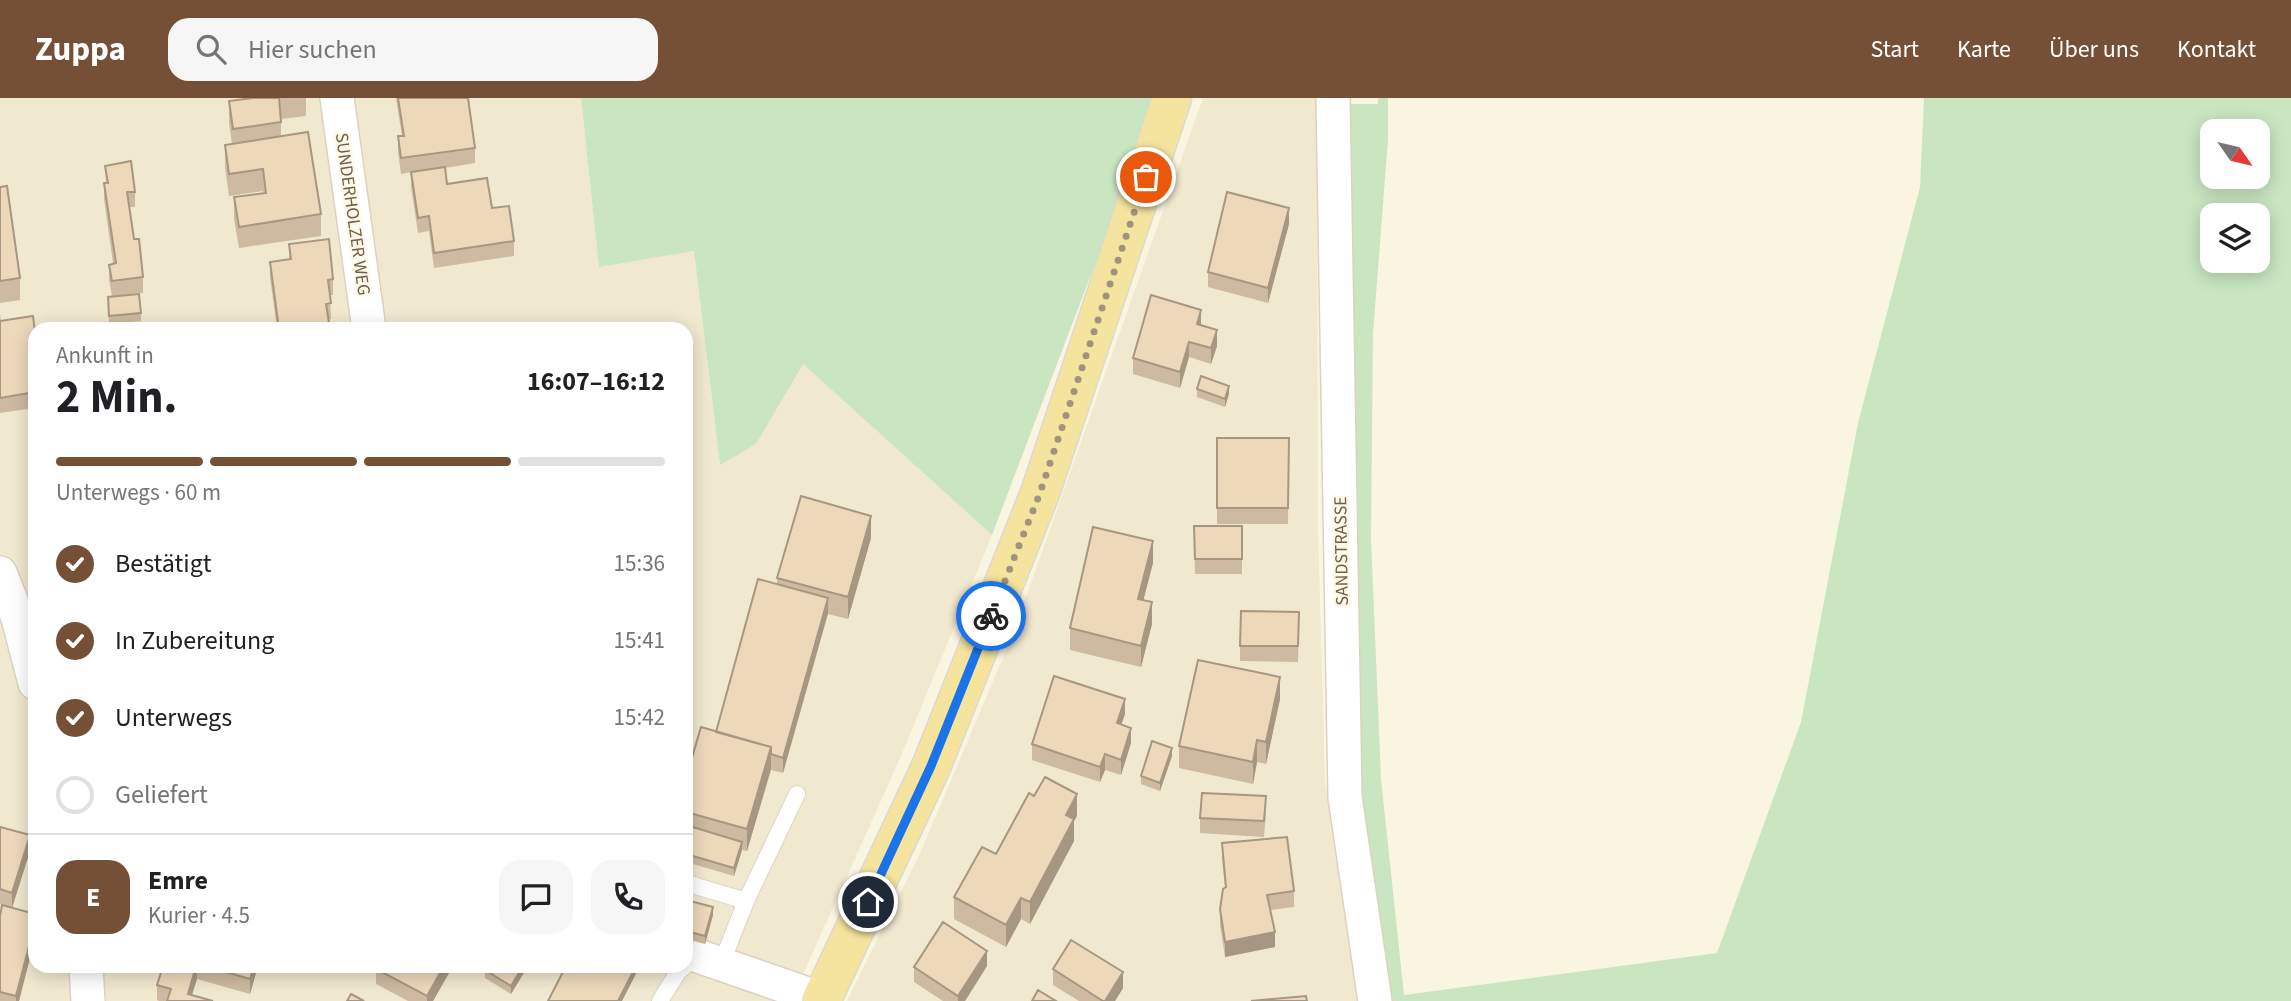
<!DOCTYPE html>
<html lang="de">
<meta charset="utf-8">
<style>
:root{--surface:#fff;--page:#f6f6f6;--text:#202124;--muted:#757577;--line:#e0e0e0;--accent:#754f36}
body{margin:0;font-family:"Source Sans 3",sans-serif;background:var(--page);color:var(--text);height:100vh;display:flex;flex-direction:column;font-size:26px;white-space:nowrap}
*{box-sizing:border-box;margin:0}
p{font-size:23px;color:var(--muted)}
.icon{flex:none;width:38px;height:38px;fill:none;stroke:currentColor;stroke-width:2;stroke-linecap:round;stroke-linejoin:round}
.map{position:relative;flex:1;overflow:hidden}
.side{position:absolute;left:28px;top:224px;width:665px;height:651px;display:flex;flex-direction:column;background:var(--surface);border-radius:21px;box-shadow:0 4px 18px #0003}
.side>*{flex:none}
.needle{width:46px;rotate:124deg}
.tools{position:absolute;left:2200px;top:21px;display:grid;gap:14px}
.tools a{display:grid;place-items:center;width:70px;height:70px;border-radius:14px;background:var(--surface);box-shadow:0 4px 18px #0003;font-size:35px}
.pin{position:absolute;display:grid;place-items:center;width:60px;height:60px;color:#fff;margin:-30px;border:4px solid #fff;border-radius:50%;box-shadow:0 2px 7px #0007}
.courier{position:absolute;display:grid;place-items:center;width:70px;height:70px;margin:-35px;border:5px solid #1a73e8;border-radius:50%;background:#fff;color:#222;box-shadow:0 2px 9px #0007}
.summary em{font-style:normal;font-weight:700}
.summary div{display:flex;flex-direction:column-reverse}
.summary{display:flex;align-items:center;justify-content:space-between;height:119px;padding:0 28px}
h1{font-size:46px;font-weight:700;line-height:52px}
.bar{display:grid;grid-template-columns:repeat(4,1fr);gap:10px 7px;align-content:center;height:84px;padding:0 28px}
.bar i{height:9px;border-radius:5px;background:var(--line)}
.bar .on{background:var(--accent)}
.bar p{grid-column:span 4}
.line{display:flex;align-items:center;gap:18px;padding:0 28px;border-top:2px solid var(--line)}
.line div{flex:1}
.round{display:grid;place-items:center;flex:none;width:74px;height:74px;border-radius:21px;background:var(--page)}
ol{padding:0 28px;list-style:none}
li{display:flex;align-items:center;gap:21px;height:77px}
li p{margin-inline-start:auto}
li .icon{padding:7px;border-radius:50%;background:var(--accent);color:#fff;stroke-width:4}
li:last-child{color:var(--muted)}
li i{width:38px;height:38px;border:4px solid var(--line);border-radius:50%}
header{display:flex;align-items:center;gap:42px;box-sizing:border-box;height:98px;padding:0 35px;background:var(--accent);color:#fff}
header strong{font-size:33px}
nav{display:flex;gap:38px;margin-inline-start:auto;font-size:24px}
.search{width:490px;height:63px;background:var(--page);display:flex;align-items:center;gap:18px;box-sizing:border-box;padding:0 24px;border-radius:21px;color:var(--muted);font-size:26px}
.map>svg:first-child{display:block}
.residential{fill:#f1e8d0;fill-rule:evenodd}
.green{fill:#c9e6c1;fill-rule:evenodd}
.lines{fill:none;stroke-linecap:round;stroke-linejoin:round}
.service-casing{stroke:#ded2be;stroke-width:18}
.minor-casing{stroke:#ded2be;stroke-width:36}
.primary-casing{stroke:#dcd8d4;stroke-width:41}
.service{stroke:#fff;stroke-width:16}
.minor{stroke:#fff;stroke-width:33}
.primary{stroke:#f5e49d;stroke-width:38}
.wall{fill:#cdbaa0}
.shaded-wall{fill:#a79782}
.building{fill:#eed8ba;stroke:#a79782;stroke-width:2}
.done{stroke:#a0937f;stroke-width:7;stroke-dasharray:0 12.6}
.route{stroke:#1a73e8;stroke-width:9}
.labels{text-anchor:middle;stroke-width:5;stroke-linejoin:round;paint-order:stroke}
.street-label{font-size:18px;fill:#6f5e4a;stroke:#fef9e6}
</style>
<header>
<strong>Zuppa</strong>
<div class="search"><svg class="icon" aria-label="search" viewBox="0 0 24 24"><circle cx="10" cy="10" r="6"/><path d="M15 15l6 6"/></svg>Hier suchen</div>
<nav><a>Start</a><a>Karte</a><a>Über uns</a><a>Kontakt</a></nav>
</header>
<div class="map">
<svg width="2291" height="903" viewBox="0 0 2291 903">
<rect width="100%" height="100%" fill="#faf5e1"/>
<path class="residential" d="M 0,0 L 581,0 L 599,168 L 694,153 L 720,366 L 756,346 L 802,265 L 992,437 L 901,658 L 791,903 L 0,903 ZM 35,231 L 686,231 L 686,868 L 35,868 Z
M 1203,0 L 1317,0 L 1318,430 L 1325,685 L 1367,903 L 847,903 L 921,753 L 1011,541 Z"/>
<path class="green" d="M 581,0 L 1153,0 L 1122,95 L 992,437 L 803,266 L 756,346 L 720,367 L 694,153 L 599,169 Z
M 1378,0 L 1388,0 L 1388,42 L 1373,236 L 1371,441 L 1381,681 L 1404,897 L 1717,855 L 1801,624 L 1858,325 L 1920,89 L 1924,0 L 2291,0 L 2291,903 L 1389,903 L 1358,665 L 1348,6 L 1378,6 ZM 2212,33 L 2258,33 L 2258,79 L 2212,79 ZM 2212,117 L 2258,117 L 2258,163 L 2212,163 Z"/>
<g class="lines">
<g class="service-casing">
<path id="service" d="M 686,785 L 746,803
M 722,864 L 746,803 L 797,696
M 660,903 L 678,874 L 685,868"/>
</g>
<g class="minor-casing">
<path id="minor" d="M 337,0 L 369,231
M 1333,0 L 1345,699 L 1375,903
M 0,475 L 18,520 L 35,585
M 698,858 L 822,901
M 86,868 L 88,903"/>
</g>
<g class="primary-casing">
<path id="primary" d="M 821,903 L 931,669 L 1040,395 L 1172,0"/>
</g>
<use href="#service" class="service"/>
<use href="#minor" class="minor"/>
<use href="#primary" class="primary"/>
</g>
<path class="wall" d="M 252,0 L 306,0 L 306,18 L 281,21 L 281,39 L 321,116 L 321,138 L 239,150 L 234,121 L 234,99 L 263,95 L 263,93 L 229,98 L 225,69 L 225,47 L 232,46 L 229,25 L 229,3 Z
M 396,0 L 468,0 L 475,50 L 475,65 L 445,70 L 447,86 L 492,110 L 514,143 L 514,158 L 434,170 L 429,133 L 418,135 L 411,89 L 411,74 L 401,76 L 398,54 L 398,38 L 402,38 Z
M 105,68 L 135,94 L 135,109 L 129,109 L 134,141 L 143,179 L 143,195 L 112,198 L 109,182 L 109,167 L 113,165 L 104,101 L 104,85 L 106,85 Z
M 0,89 L 20,180 L 20,202 L 0,205 Z
M 1289,126 L 1268,205 L 1208,189 L 1208,174 Z
M 289,146 L 333,181 L 333,197 L 330,197 L 331,221 L 328,221 L 330,231 L 277,231 L 270,179 L 270,164 L 289,161 Z
M 108,199 L 141,215 L 141,223 L 109,226 Z
M 0,216 L 1,223 L 35,234 L 35,310 L 0,315 Z
M 1201,228 L 1217,248 L 1211,266 L 1189,259 L 1180,290 L 1133,276 L 1133,260 Z
M 1197,291 L 1229,296 L 1225,309 L 1197,299 Z
M 1217,340 L 1289,340 L 1288,426 L 1217,426 Z
M 1194,428 L 1242,428 L 1242,476 L 1195,476 Z
M 871,440 L 848,521 L 828,516 L 783,675 L 771,672 L 747,753 L 742,752 L 734,778 L 686,764 L 686,680 L 716,634 L 777,486 L 777,480 Z
M 1153,465 L 1143,502 L 1152,526 L 1141,569 L 1070,552 L 1070,530 Z
M 1299,514 L 1298,564 L 1240,563 L 1240,548 Z
M 1280,601 L 1266,666 L 1257,664 L 1253,686 L 1179,670 L 1179,648 Z
M 1125,616 L 1121,626 L 1131,645 L 1121,677 L 1105,672 L 1100,684 L 1032,662 L 1032,646 Z
M 1172,658 L 1160,693 L 1141,686 L 1141,678 Z
M 1266,714 L 1264,739 L 1200,735 L 1200,720 Z
M 1077,718 L 1074,723 L 1074,743 L 1030,826 L 1021,821 L 1006,849 L 954,821 L 954,799 L 996,756 Z
M 0,729 L 30,753 L 12,810 L 35,816 L 35,840 L 19,903 L 0,903 L 0,818 L 11,810 L 0,806 Z
M 1222,745 L 1294,793 L 1294,809 L 1270,812 L 1275,849 L 1225,859 L 1220,827 L 1220,811 L 1225,790 L 1222,761 Z
M 686,802 L 713,817 L 705,846 L 686,841 Z
M 163,868 L 258,868 L 250,896 L 197,881 L 192,897 L 213,903 L 159,903 L 157,902 L 157,887 Z
M 378,868 L 453,868 L 433,903 L 408,903 L 376,886 L 376,871 Z
M 528,868 L 511,896 L 485,880 L 485,872 Z
M 987,868 L 965,903 L 943,903 L 914,884 L 914,869 Z
M 1053,871 L 1123,890 L 1115,903 L 1079,903 L 1053,887 Z"/>
<path class="shaded-wall" d="M 1289,110 L 1289,126 L 1268,205 L 1268,190 Z
M 1201,212 L 1201,228 L 1197,226 Z
M 1217,232 L 1217,248 L 1211,266 L 1211,250 Z
M 1189,244 L 1189,259 L 1180,290 L 1180,274 Z
M 1229,288 L 1229,296 L 1225,309 L 1225,301 Z
M 871,418 L 871,440 L 848,521 L 848,499 Z
M 1153,443 L 1153,465 L 1138,523 L 1138,501 Z
M 828,500 L 828,515 L 783,675 L 783,660 Z
M 1152,504 L 1152,526 L 1141,569 L 1141,548 Z
M 1280,579 L 1280,601 L 1266,666 L 1266,644 Z
M 1125,601 L 1125,616 L 1117,640 L 1117,625 Z
M 1131,630 L 1131,645 L 1121,677 L 1121,662 Z
M 1257,642 L 1257,664 L 1253,686 L 1253,664 Z
M 771,649 L 771,671 L 747,753 L 747,731 Z
M 1172,650 L 1172,658 L 1160,693 L 1160,685 Z
M 1105,656 L 1105,672 L 1100,684 L 1100,669 Z
M 1077,696 L 1077,718 L 1074,723 L 1074,743 L 1030,826 L 1030,804 L 1066,717 Z
M 30,737 L 30,753 L 12,810 L 12,795 Z
M 742,744 L 742,752 L 734,778 L 734,770 Z
M 1021,800 L 1021,821 L 1006,849 L 1006,827 Z
M 713,809 L 713,817 L 705,846 L 705,838 Z
M 35,825 L 35,840 L 19,903 L 16,903 L 16,898 Z
M 1275,834 L 1275,849 L 1225,859 L 1225,844 Z
M 987,853 L 987,868 L 965,903 L 958,903 L 958,898 Z
M 196,868 L 197,881 L 190,903 L 188,896 Z
M 254,868 L 258,868 L 250,896 L 250,881 Z
M 444,868 L 453,868 L 433,903 L 427,903 L 427,898 Z
M 523,868 L 528,868 L 511,896 L 511,888 Z
M 636,868 L 638,868 L 638,872 L 622,903 L 618,903 Z
M 1123,874 L 1123,890 L 1115,903 L 1105,903 Z"/>
<path class="building" d="M 253,0 L 279,0 L 281,24 L 233,31 L 229,3 Z
M 398,0 L 468,0 L 475,50 L 401,60 L 398,38 L 404,38 Z
M 308,34 L 321,116 L 239,129 L 234,99 L 266,95 L 263,71 L 229,76 L 225,47 Z
M 131,63 L 135,94 L 127,94 L 134,141 L 139,141 L 143,179 L 112,183 L 109,167 L 116,165 L 104,85 L 108,85 L 105,68 Z
M 445,69 L 447,86 L 487,80 L 492,110 L 509,108 L 514,143 L 434,155 L 429,118 L 418,120 L 411,74 Z
M 7,88 L 20,180 L 0,183 L 0,89 Z
M 1227,94 L 1289,110 L 1268,190 L 1208,174 Z
M 329,141 L 333,181 L 328,182 L 331,205 L 326,206 L 330,231 L 279,231 L 270,164 L 291,161 L 289,146 Z
M 139,196 L 141,215 L 109,218 L 108,199 Z
M 1151,197 L 1201,212 L 1197,226 L 1217,232 L 1211,250 L 1189,244 L 1180,274 L 1133,260 Z
M 33,218 L 35,234 L 35,294 L 0,300 L 0,223 Z
M 1201,278 L 1229,288 L 1225,301 L 1197,291 Z
M 1217,340 L 1289,340 L 1288,410 L 1217,410 Z
M 801,398 L 871,418 L 848,499 L 777,480 Z
M 1194,428 L 1242,428 L 1242,461 L 1195,461 Z
M 1093,429 L 1153,443 L 1138,501 L 1152,504 L 1141,548 L 1070,530 Z
M 758,481 L 828,500 L 783,660 L 771,656 L 771,649 L 716,634 Z
M 1241,513 L 1299,514 L 1298,548 L 1240,548 Z
M 1198,562 L 1280,579 L 1266,644 L 1257,642 L 1253,664 L 1179,648 Z
M 1054,578 L 1125,601 L 1117,625 L 1131,630 L 1121,662 L 1105,656 L 1100,669 L 1032,646 Z
M 701,629 L 771,649 L 747,731 L 686,714 L 686,680 Z
M 1152,643 L 1172,650 L 1160,685 L 1141,678 Z
M 1045,679 L 1077,696 L 1066,717 L 1074,721 L 1030,804 L 1021,800 L 1006,827 L 954,799 L 982,749 L 996,756 L 1029,695 L 1034,698 Z
M 1202,695 L 1266,698 L 1264,723 L 1200,720 Z
M 686,727 L 742,744 L 734,770 L 686,756 Z
M 0,729 L 30,737 L 12,795 L 0,791 Z
M 1287,739 L 1294,793 L 1267,797 L 1275,834 L 1225,844 L 1220,811 L 1223,791 L 1226,789 L 1222,745 Z
M 686,802 L 713,809 L 705,838 L 686,833 Z
M 2,807 L 35,816 L 35,825 L 16,898 L 0,894 L 0,818 Z
M 943,824 L 987,853 L 958,898 L 914,869 Z
M 1071,842 L 1123,874 L 1105,903 L 1103,903 L 1053,871 Z
M 163,868 L 196,868 L 188,896 L 213,903 L 167,903 L 171,891 L 157,887 Z
M 205,868 L 254,868 L 250,881 Z
M 378,868 L 444,868 L 427,898 L 376,871 Z
M 487,868 L 523,868 L 511,888 L 485,872 Z
M 566,868 L 636,868 L 618,903 L 548,903 Z
M 1038,892 L 1056,903 L 1032,903 Z
M 351,896 L 364,903 L 347,903 Z
M 1306,898 L 1307,903 L 1251,903 Z"/>
<g class="lines">
<path class="done" d="M 991,518 L 1040,395 L 1146,79"/>
<path class="route" d="M 868,804 L 931,668 L 991,518"/>
</g>
<g class="labels">
<g class="street-label">
<text transform="translate(353 116) rotate(82)" y="6">SUNDERHOLZER WEG</text>
<text transform="translate(1341 453) rotate(-91)" y="6">SANDSTRASSE</text>
</g>
</g>
</svg>
<div class="tools">
<a><svg class="needle" viewBox="-14 -14 28 28"><path d="M0-13l5 13h-10z" fill="#e53935"/><path d="M0 13l5-13h-10z" fill="#757577"/></svg></a>
<a><svg class="icon" aria-label="layers" viewBox="0 0 24 24"><path d="M12 4l9 5-9 5-9-5zM3 14l9 5 9-5"/></svg></a>
</div>
<div class="pin" style="left:1146px;top:79px;background:#ea580c"><svg class="icon" aria-label="bag" viewBox="0 0 24 24"><path d="M5 8h14l-1 12H6zM9 8a3 3 0 0 1 6 0"/></svg></div>
<div class="pin" style="left:868px;top:804px;background:#1f2937"><svg class="icon" aria-label="home" viewBox="0 0 24 24"><path d="M3 11l9-7 9 7M6 9v11h12V9"/></svg></div>
<div class="courier" style="left:991px;top:518px"><svg class="icon" aria-label="bike" viewBox="0 0 24 24"><circle cx="6" cy="16" r="4"/><circle cx="18" cy="16" r="4"/><path d="M6 16l4-8h5l3 8M10 8l3 8H6M13 5h3"/></svg></div>
<section class="side">
<div class="summary"><div><h1>2 Min.</h1><p>Ankunft in</p></div><em>16:07–16:12</em></div>
<div class="bar"><i class="on"></i><i class="on"></i><i class="on"></i><i></i><p>Unterwegs · 60 m</p></div>
<ol>
<li><svg class="icon" aria-label="check" viewBox="0 0 24 24"><path d="M5 12l5 5 9-10"/></svg>Bestätigt<p>15:36</p></li>
<li><svg class="icon" aria-label="check" viewBox="0 0 24 24"><path d="M5 12l5 5 9-10"/></svg>In Zubereitung<p>15:41</p></li>
<li><svg class="icon" aria-label="check" viewBox="0 0 24 24"><path d="M5 12l5 5 9-10"/></svg>Unterwegs<p>15:42</p></li>
<li><i></i>Geliefert</li>
</ol>
<div class="line" style="height:126px"><b class="round" style="background:var(--accent);color:#fff">E</b><div><b>Emre</b><p>Kurier · 4.5</p></div><a class="round"><svg class="icon" aria-label="chat" viewBox="0 0 24 24"><path d="M4 5h16v11H9l-5 4z"/></svg></a><a class="round"><svg class="icon" aria-label="phone" viewBox="0 0 24 24"><path d="M5 4h4l2 5-3 2q2 4 5 5l2-3 5 2v4C11 20 4 13 5 4z"/></svg></a></div>
</section>
</div>
